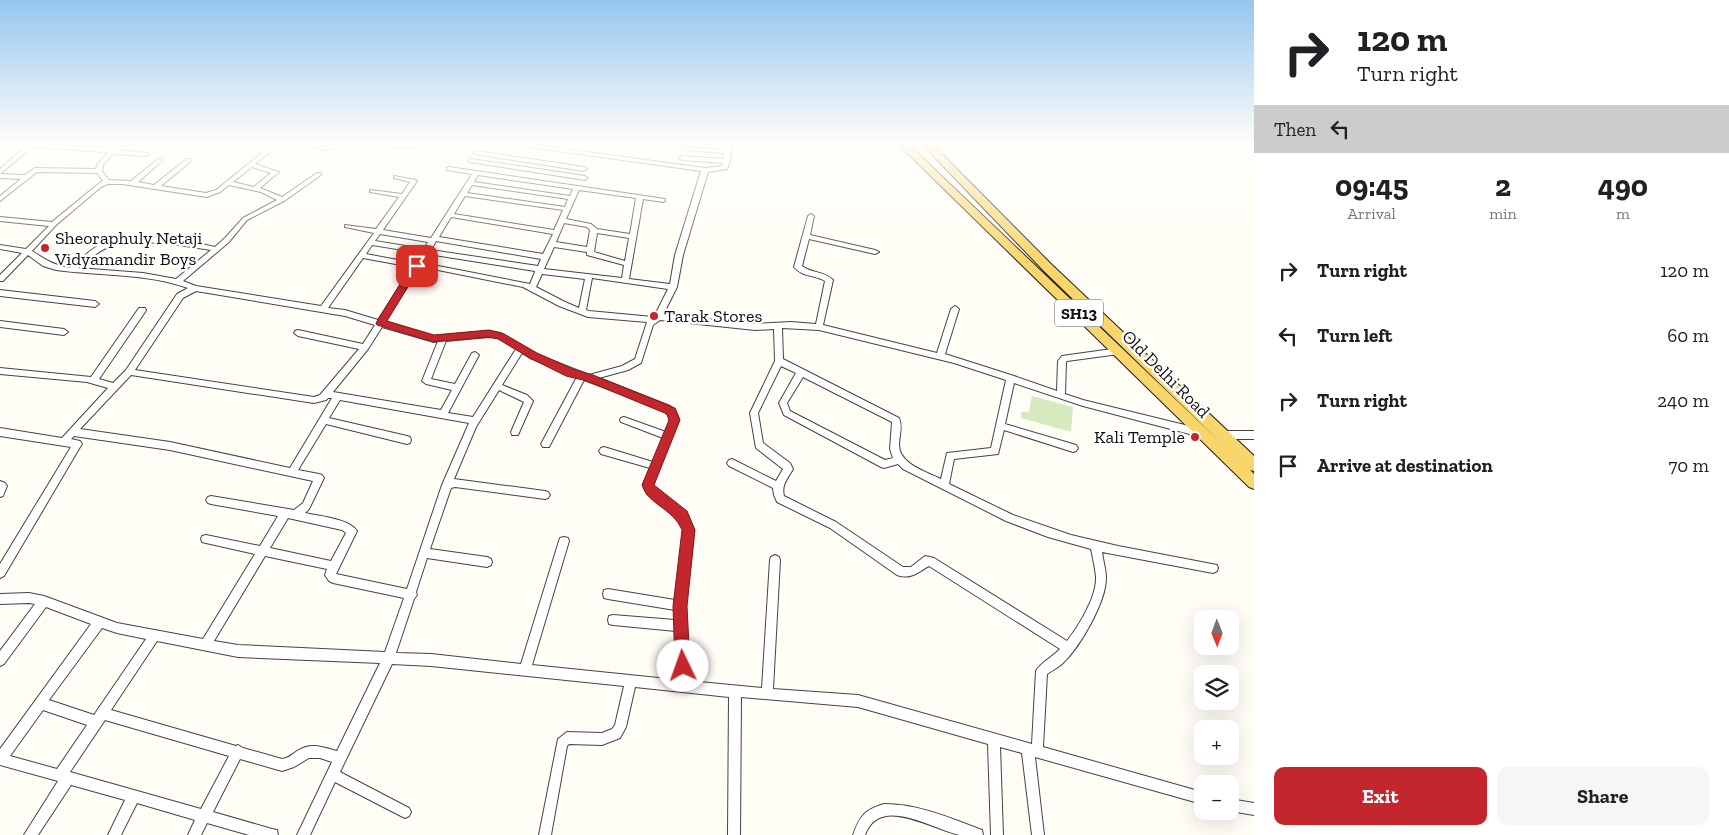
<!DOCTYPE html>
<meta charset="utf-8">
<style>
body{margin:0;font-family:"Zilla Slab",serif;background:#f6f6f6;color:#202124;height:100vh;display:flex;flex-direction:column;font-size:19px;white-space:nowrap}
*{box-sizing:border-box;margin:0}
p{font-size:16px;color:#757577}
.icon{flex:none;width:28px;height:28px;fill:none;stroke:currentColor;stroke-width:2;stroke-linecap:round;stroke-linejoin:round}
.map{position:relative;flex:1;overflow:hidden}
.side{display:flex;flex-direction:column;background:#fff;width:475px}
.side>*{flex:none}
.top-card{background:#fff;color:#202124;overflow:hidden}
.needle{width:32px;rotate:179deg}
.buttons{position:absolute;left:1194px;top:610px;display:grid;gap:10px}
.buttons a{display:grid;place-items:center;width:45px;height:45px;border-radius:10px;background:#fff;box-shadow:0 5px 20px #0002;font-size:25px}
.pin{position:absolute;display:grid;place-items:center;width:42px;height:42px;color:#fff;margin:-21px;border-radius:10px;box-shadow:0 2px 8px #0006}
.me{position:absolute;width:55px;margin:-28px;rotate:357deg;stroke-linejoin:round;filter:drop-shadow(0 0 4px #0008)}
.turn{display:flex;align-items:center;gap:18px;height:105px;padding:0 20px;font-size:22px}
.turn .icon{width:65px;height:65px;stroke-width:2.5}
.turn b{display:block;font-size:35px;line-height:42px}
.then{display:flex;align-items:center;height:48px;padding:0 20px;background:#0003;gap:10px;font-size:19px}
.eta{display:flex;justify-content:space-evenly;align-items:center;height:85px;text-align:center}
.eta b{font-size:30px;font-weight:700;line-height:35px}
.primary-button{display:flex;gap:10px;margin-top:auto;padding:10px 20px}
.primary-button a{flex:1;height:58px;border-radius:10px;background:#c4262e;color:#fff;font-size:20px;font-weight:700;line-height:58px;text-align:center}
.primary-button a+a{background:#f6f6f6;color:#202124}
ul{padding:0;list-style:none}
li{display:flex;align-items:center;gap:15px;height:65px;padding:0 20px}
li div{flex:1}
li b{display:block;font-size:19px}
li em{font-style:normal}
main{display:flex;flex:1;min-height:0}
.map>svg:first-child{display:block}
.green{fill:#d5ebbd}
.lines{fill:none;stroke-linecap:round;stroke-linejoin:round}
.minor-casing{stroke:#444;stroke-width:2}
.primary-casing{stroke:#222;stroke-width:2}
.minor{fill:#fff;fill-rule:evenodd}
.primary{fill:#f9d66b;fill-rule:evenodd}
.route{fill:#c4262e;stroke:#7f191e}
.poi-dot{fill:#c4262e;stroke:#fff;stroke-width:2}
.labels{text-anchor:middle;stroke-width:5;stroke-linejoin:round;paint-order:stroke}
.shield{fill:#fff;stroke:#585858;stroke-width:1}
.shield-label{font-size:16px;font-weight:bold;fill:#111}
.poi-label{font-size:18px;fill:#111;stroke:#fff;text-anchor:start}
.street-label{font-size:18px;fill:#111;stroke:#fff}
</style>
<main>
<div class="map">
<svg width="1254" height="835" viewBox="0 0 1254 835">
<rect width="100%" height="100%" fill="#fffdf5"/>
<!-- green -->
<polygon class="green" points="1032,396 1073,407 1071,432 1021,418 1021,412 1029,412"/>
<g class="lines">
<!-- minor casing -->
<g class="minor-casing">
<g id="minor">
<path d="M28 144 112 148 115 144H122L116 150 148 153V155L146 156 113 154 103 165 102 171 109 180 131 181 158 159H162V161L138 182 154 185 187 159H191V161L161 186 206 193 216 190 273 144H280L255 164 279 172 260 188 282 197 317 173H321V175L284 201 247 220 229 242 183 281 196 286 321 306 374 233 345 227V225L376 229 399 197 370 192V190L402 194 410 182 394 178V176L416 180 417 181 383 230 431 238 472 174 447 170V168L449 167 665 199V201L663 202 643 199 629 279 670 284 675 255 701 171 508 144H528L705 168 722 166 723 163 682 160 679 158 682 156 723 159 724 153 685 150 683 149V147L725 150 726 144H732L730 161 727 169 708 172 683 255 677 287 663 315 755 324 791 322 816 324 825 281C815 275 802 277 794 267L808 216 811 214 814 216 810 235 875 250 879 252 875 254 809 239 802 266C811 273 824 271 833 280L823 325 937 353 951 309 955 306 959 309 945 354 1014 376 1057 391 1058 361 1062 356 1119 348 1122 349 1123 351 1122 353 1119 354 1067 361 1066 362 1065 394 1083 400 1201 429 1204 430 1205 433 1204 436 1201 437 1083 406 1014 383 1005 424 1076 445 1078 448 1076 451 1073 452 1004 430 998 454 954 459 949 484 1013 515 1071 535 1118 546 1217 565 1218 568 1217 571 1213 573 1102 552C1103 560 1106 570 1106 578 1106 602 1080 647 1063 663 1059 667 1053 670 1047 674L1043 747 1202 792V804L1035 757 1044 835H1032L1022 753 1000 747 1003 835H991L988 744 858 707 741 697 740 835H728L729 697 635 687 626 727 620 738 602 745 569 744 567 746 551 835H539L558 739 567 732 602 733 612 729 615 725 624 686 431 666 392 664 340 772 409 808 411 812 409 816 405 818 401 816 335 782 310 835H297L332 762 320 758H309L294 767 282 771 240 759 213 812 272 829 277 830 278 835H249L207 823 201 835H188L195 820 137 803 121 835H108L125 800 71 785 38 835H24L58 781 0 765V749L91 624 46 607 4 664 0 666V651L35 604 29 603 0 604V594L29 593 44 596 117 623 203 639 255 554 206 543 202 542 201 539 202 536 206 535 260 546 278 516 211 504 208 503 206 500 208 497 211 496 294 510 303 503 313 481 170 450 74 436 71 439 80 441 82 444 80 447 4 576 0 578V564L71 447 0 436V428L62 438 108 388 87 382 0 374V368L91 377 139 308H145L146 310 145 312 99 379 113 383 126 370 177 294 188 288C146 273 100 276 56 270L43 266 28 255 3 281H0V275L22 253 0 249V245L26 249 49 226 0 221V217L52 222 97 185 103 181 97 173 37 172 0 201V196L21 179 0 178V174L25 175 35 168 96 169 97 165 108 152 32 147 0 174V169ZM252 167 271 173 254 187 233 182ZM478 175 573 189 570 196 474 182ZM108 184H122L207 197 220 192 229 185 261 192 277 200 243 218 225 238 215 247C184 239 134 230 104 243 91 248 81 259 70 268 53 265 46 260 32 251L56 225 101 187ZM472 185 568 199 565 207 467 193ZM579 190 636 198 630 234 597 229 591 224 566 219ZM465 196 563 210 554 230 454 214ZM451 217 553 234 543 254 439 237ZM564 223 587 227 590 230 587 247 556 242ZM597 233 629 238 625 261 594 252ZM380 234 428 242 424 249 375 241ZM135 241 179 245 211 250 176 279 143 273 78 268C97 252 109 243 135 241ZM436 241 541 259 538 266 431 250ZM372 245 422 253 420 255 424 257 428 254 535 271V272L530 284 423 263 419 264 366 254ZM554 247 587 252V255L624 265 622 278 544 269ZM363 258 412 267 378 320 345 310 328 308ZM423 267 523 287 559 306 588 317 647 322 635 359 622 366 589 375 536 354 501 333 489 331 434 336 385 322 418 270ZM542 274 585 279 579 308 565 302 536 287ZM592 278 668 289 655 315 653 317 589 311 586 310ZM196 291 345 316 375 325 363 344 298 330 295 331 294 333 298 336 359 349 320 395 314 397 135 370 183 298ZM660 320 755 330 774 329 775 361 750 413 756 448 783 469 776 481 732 459 729 460 727 463 729 466 773 488 774 495 777 502 830 528 897 575C911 580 918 572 929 566L1060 649C1053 657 1041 662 1036 671L1032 744 858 695 773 689 780 560 779 557 775 555 771 557 770 560 762 688 689 681 685 606 694 530 686 512 654 489 653 485 679 420 677 414 670 406 599 378 628 370 641 363 653 325ZM382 327 434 342 438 341 422 381 426 384 452 390 441 410 333 392 368 349ZM782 328 819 330 954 363 1006 380 991 448 947 453 941 479C927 472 899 464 899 445 899 436 903 427 899 418L783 359ZM489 337 499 338 516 349 473 417 448 413 479 355 475 352 472 353 455 384 431 379 446 341ZM522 353 530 358 577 377 541 444 543 447H549L584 380 664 410C672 420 670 420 666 432L624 417 621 418 620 420 621 422 663 438 653 462 604 447 601 448 599 451 601 454 650 468 643 485 647 494 679 518 684 530 675 600 608 589 604 590 603 594 604 598 608 599 675 610V620L613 615 609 616 608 620 609 624 613 625 676 631 678 680 532 665 569 541 568 538 564 537 560 538 559 541 521 664 431 654 396 653 414 599 417 595 416 592 427 558 487 567 491 565 492 562 491 559 487 557 430 549 451 488 455 487 545 499 548 498 550 495 548 492 545 491 454 479 476 427 499 390 524 402 511 432 512 435H518L533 401 527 395 502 385ZM781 366 796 373 779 403 784 415 881 467 884 468 898 464 903 469 1006 521 1048 537 1091 549C1093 558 1095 568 1096 577 1097 596 1079 626 1067 641L934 558 925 556 911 567H903L836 522 784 496C781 485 788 478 793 469L790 463 763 443 758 413ZM131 375 314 403 326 400 328 398H332L290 468 170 442 80 429ZM803 377 892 422 890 449 893 458 885 460 790 411 787 403ZM340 400 469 423 442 485 407 589 336 574 357 531C350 519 319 516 305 513L309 509 324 478 322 475 319 474 298 470 326 424 407 444 410 443 411 440 410 437 407 436 329 418ZM288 518 342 530 346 533 331 561 270 548ZM265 556 327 569 325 575 329 581 333 583 404 598 385 652 238 645 214 641ZM102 628 117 633 146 639 94 715 49 700ZM157 641 238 657 380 663 337 751C322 747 311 742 297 751 292 755 288 758 282 759L243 748 238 745 236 746 111 710ZM43 710 87 725 57 769 10 756ZM105 720 229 756 201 809 70 772Z"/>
<polygon points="300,144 325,146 365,144 325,150"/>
<polygon points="374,144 418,144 420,146 417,148 377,146"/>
<polygon points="476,151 584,167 587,169 584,171 474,154 473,153"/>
<polygon points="471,159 585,176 588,178 585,180 469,162 468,161"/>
<polygon points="0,290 95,301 99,304 95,307 0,296"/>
<polygon points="0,321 64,329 68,332 64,335 0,327"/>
<polygon points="1222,431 1254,431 1254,439 1222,439 1219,438 1218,435 1219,432"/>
<polygon points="0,481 5,483 7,486 3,496 0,497"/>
<polygon points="1230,799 1254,803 1254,815 1230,811"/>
<path d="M884 804C918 804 951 818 982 830L983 835C976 835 967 835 960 835 933 830 880 794 865 835H853C860 816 864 810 884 804Z"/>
</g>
</g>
<!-- primary casing -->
<g class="primary-casing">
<polygon id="primary" points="898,144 908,144 1220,442 1044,271 922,144 932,144 1052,265 1254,456 1254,471 1250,470 1254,474 1254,489 1249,487"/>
</g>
<!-- minor -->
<use href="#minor" class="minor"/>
<!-- primary -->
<use href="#primary" class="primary"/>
</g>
<!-- sky -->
<linearGradient id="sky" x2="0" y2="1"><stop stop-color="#95c6ee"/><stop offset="0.55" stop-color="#fffefa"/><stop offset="1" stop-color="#fffefa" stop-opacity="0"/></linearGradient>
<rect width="1254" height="261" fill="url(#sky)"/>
<!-- route -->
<path class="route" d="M419 263 424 266 415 275 387 321 434 335 489 330 504 334 537 353 573 369 593 375 675 408 680 420 654 485 687 511 695 530 687 606 690 666 688 671 683 673 678 671 675 666 673 606 682 530C673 508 648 505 642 485L669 420 667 414 587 381 566 376 530 358 498 339 489 337 434 342 377 325 376 323 408 271 414 264Z"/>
<!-- markers -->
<g class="poi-dot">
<circle cx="45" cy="248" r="5"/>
<circle cx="654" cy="316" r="5"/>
<circle cx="1195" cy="437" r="5"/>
</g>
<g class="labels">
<!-- shield labels -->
<rect class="shield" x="1055" y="299.5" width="48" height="27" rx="4"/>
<g class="shield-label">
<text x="1079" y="319">SH13</text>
</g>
<!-- poi labels -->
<g class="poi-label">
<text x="55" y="244">Sheoraphuly Netaji<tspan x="55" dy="21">Vidyamandir Boys</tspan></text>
<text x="664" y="322">Tarak Stores</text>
<text x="1185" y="443" text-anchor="end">Kali Temple</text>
</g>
<!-- street labels -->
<g class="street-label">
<text transform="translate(1166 374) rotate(45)" y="6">Old Delhi Road</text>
</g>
</g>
</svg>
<div class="buttons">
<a><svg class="needle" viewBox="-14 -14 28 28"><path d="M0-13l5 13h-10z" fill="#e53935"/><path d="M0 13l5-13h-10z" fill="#757577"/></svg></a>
<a><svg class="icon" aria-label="layers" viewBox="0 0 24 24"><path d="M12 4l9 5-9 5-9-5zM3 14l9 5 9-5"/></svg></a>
<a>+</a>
<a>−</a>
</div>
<div class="pin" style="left:417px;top:266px;background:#d93025"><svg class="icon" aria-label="arrive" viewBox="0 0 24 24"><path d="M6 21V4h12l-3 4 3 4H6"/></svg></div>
<svg class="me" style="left:683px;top:666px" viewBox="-20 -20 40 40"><circle r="19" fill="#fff"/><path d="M0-13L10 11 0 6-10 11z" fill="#c4262e"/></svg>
</div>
<section class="side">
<div class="top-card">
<div class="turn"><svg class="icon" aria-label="right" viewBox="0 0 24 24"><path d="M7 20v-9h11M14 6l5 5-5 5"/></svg><div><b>120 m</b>Turn right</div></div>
<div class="then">Then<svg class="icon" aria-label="left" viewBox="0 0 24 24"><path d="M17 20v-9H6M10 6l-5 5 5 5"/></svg></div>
</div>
<div class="eta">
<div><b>09:45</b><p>Arrival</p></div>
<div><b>2</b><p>min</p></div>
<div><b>490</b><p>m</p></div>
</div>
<ul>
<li><svg class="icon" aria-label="right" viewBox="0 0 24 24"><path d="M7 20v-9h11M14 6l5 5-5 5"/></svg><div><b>Turn right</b></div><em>120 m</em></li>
<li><svg class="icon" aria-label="left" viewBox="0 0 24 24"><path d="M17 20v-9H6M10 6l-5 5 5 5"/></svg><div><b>Turn left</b></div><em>60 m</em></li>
<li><svg class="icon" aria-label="right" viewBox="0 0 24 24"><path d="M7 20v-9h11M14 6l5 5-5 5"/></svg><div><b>Turn right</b></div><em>240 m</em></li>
<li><svg class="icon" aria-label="arrive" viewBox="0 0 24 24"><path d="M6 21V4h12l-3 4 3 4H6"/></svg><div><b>Arrive at destination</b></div><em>70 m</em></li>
</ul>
<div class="primary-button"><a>Exit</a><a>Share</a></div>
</section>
</main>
